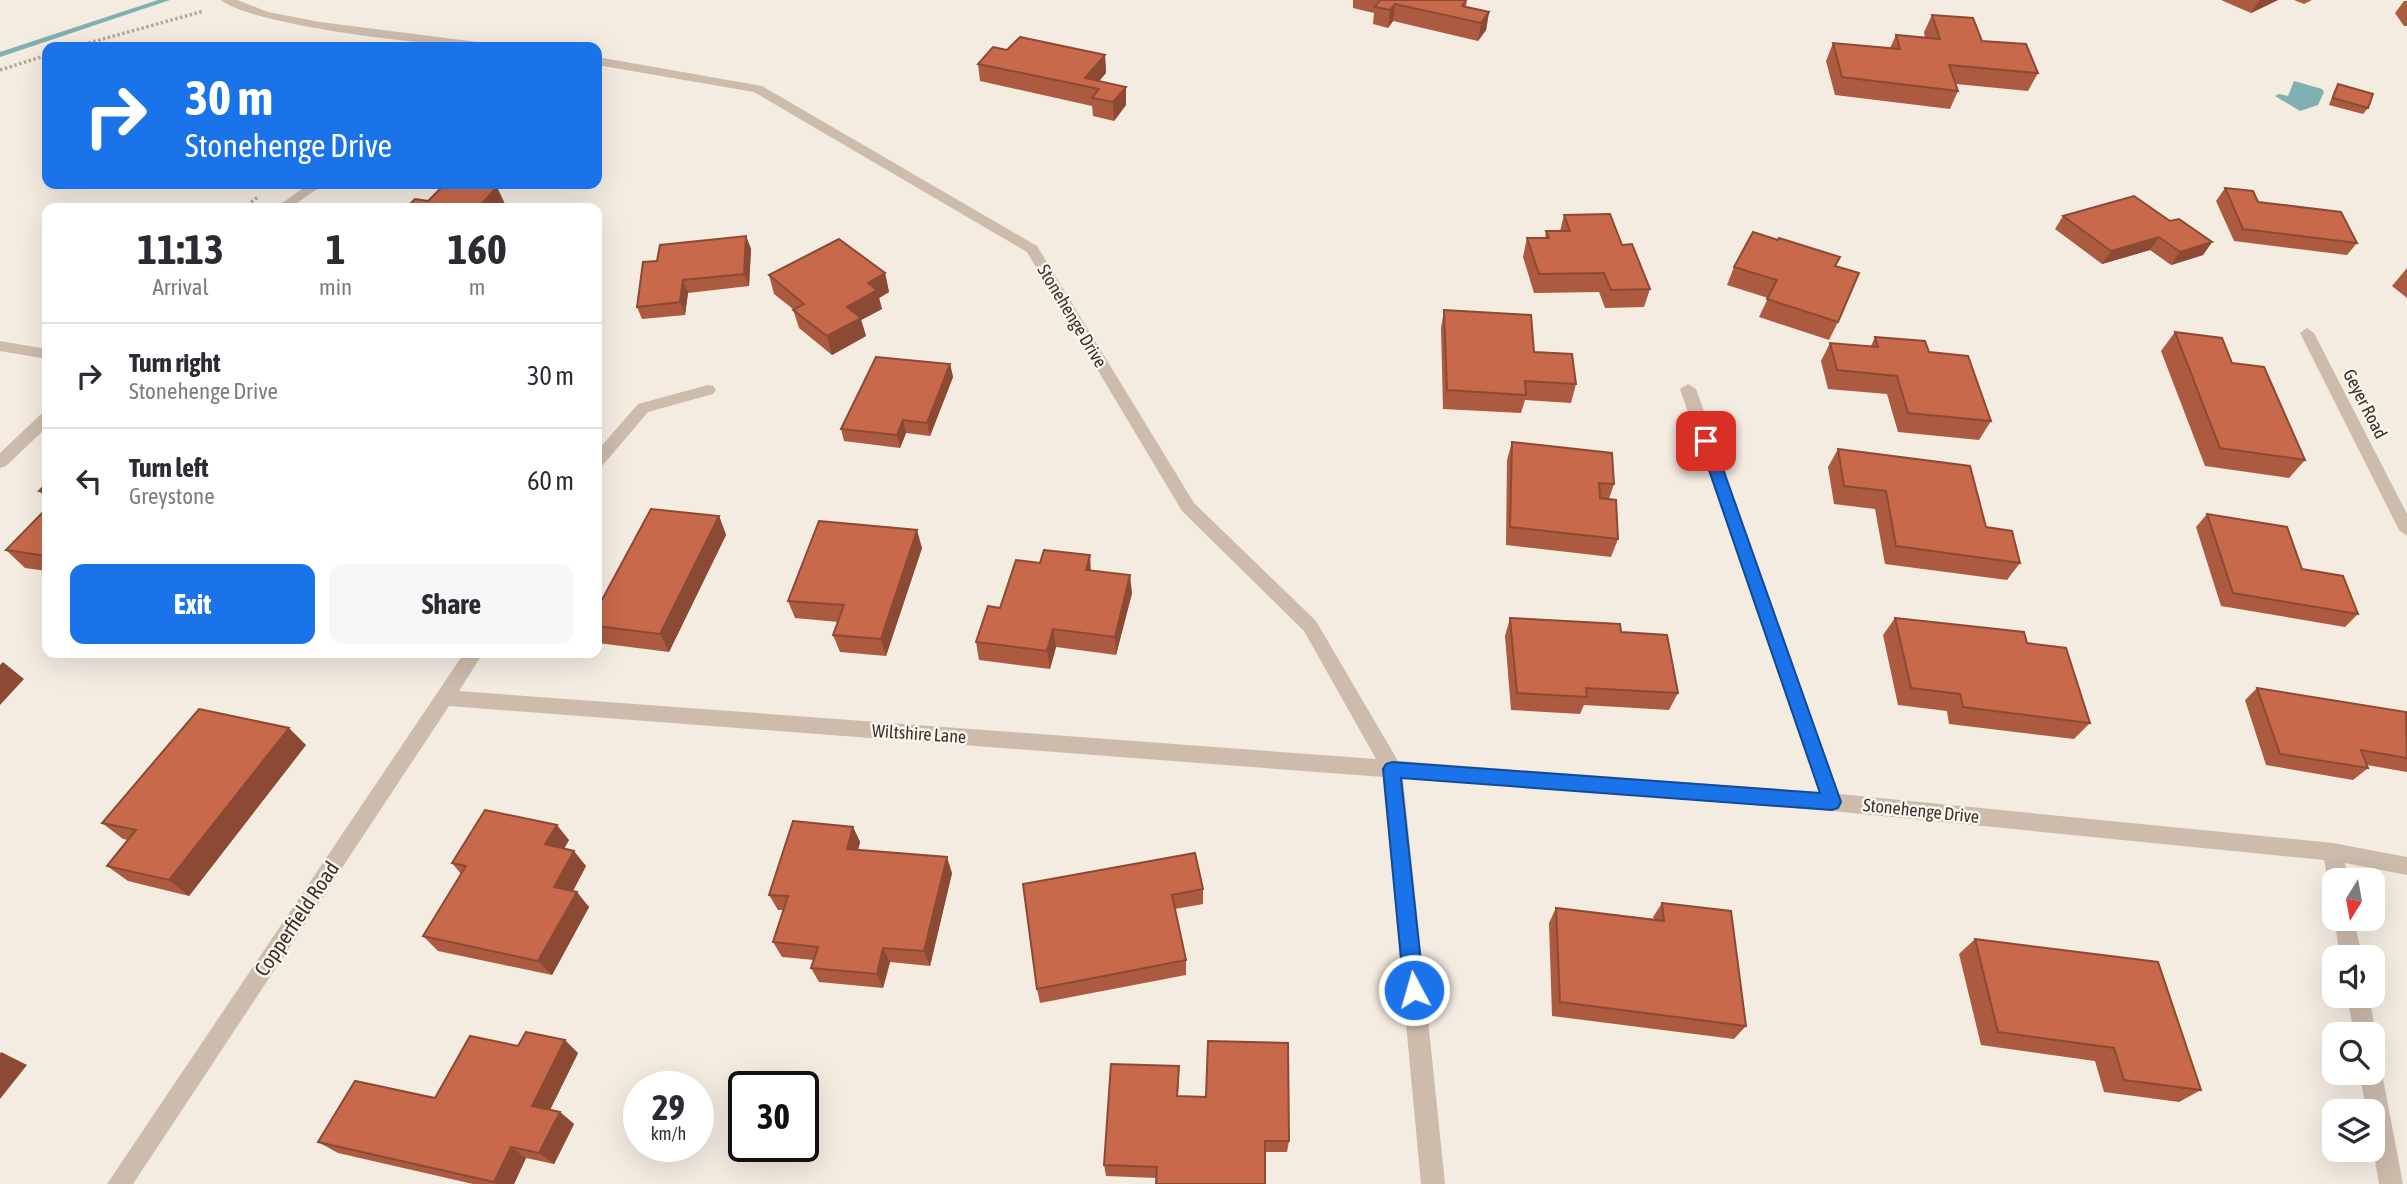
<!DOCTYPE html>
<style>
body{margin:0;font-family:"Asap Condensed",sans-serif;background:#f7f7f7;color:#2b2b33;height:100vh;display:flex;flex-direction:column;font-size:26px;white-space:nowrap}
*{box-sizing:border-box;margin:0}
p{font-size:23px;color:#7c7c81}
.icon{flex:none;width:38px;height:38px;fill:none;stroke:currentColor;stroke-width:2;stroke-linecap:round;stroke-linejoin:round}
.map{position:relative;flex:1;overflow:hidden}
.sheet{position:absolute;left:42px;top:203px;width:560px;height:455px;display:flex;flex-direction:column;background:#fff;border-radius:14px;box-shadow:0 7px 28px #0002}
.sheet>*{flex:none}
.top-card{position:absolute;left:42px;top:42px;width:560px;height:147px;border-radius:14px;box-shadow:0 7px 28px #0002;background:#1a73e8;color:#fff;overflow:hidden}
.needle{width:46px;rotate:191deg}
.controls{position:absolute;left:2322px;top:868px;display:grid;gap:14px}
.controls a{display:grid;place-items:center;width:63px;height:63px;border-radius:14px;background:#fff;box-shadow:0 7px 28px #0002;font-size:35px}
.speed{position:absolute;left:623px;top:1071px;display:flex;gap:14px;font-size:35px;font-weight:700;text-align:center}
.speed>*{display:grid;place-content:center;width:91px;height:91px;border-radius:50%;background:#fff;box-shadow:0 7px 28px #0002;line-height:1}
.speed small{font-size:18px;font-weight:400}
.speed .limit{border:4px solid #111;border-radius:10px;background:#fff;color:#111}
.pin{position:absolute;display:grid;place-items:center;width:60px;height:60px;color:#fff;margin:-30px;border-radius:14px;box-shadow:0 4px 10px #0006}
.me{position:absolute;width:77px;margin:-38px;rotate:354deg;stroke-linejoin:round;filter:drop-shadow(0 0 5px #0008)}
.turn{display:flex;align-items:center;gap:24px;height:147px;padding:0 28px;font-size:32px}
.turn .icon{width:91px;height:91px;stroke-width:2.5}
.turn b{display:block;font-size:49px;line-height:60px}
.eta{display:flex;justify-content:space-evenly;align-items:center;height:119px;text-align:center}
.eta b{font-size:42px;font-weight:700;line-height:49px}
.primary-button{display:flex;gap:14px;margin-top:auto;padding:14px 28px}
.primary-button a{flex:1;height:80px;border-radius:14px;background:#1a73e8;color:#fff;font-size:28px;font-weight:700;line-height:80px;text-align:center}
.primary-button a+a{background:#f7f7f7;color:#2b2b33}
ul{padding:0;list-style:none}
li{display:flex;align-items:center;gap:21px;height:105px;padding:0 28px;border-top:2px solid #e1e1e2}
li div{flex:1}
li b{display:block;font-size:26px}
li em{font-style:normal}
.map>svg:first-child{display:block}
.water{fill:#7fb0b2}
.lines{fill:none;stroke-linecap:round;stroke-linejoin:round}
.stream{fill:#7fb0b2;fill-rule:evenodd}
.path{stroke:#b9a596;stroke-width:3.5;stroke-dasharray:2.5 2.5;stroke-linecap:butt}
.minor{fill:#cdbbac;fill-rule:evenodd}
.wall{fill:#ac5a40}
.shaded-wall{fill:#8c4a34}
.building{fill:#c8694b;stroke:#8c4a34;stroke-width:2}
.route{fill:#1a73e8;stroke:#114b97;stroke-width:2}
.labels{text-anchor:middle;stroke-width:5;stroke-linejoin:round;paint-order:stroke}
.street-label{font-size:18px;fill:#3b302b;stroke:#fbf5ee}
.near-street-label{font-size:21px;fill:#3b302b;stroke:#fbf5ee}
</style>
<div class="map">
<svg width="2407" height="1184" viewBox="0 0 2407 1184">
<rect width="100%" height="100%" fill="#f4ebe1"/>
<!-- water -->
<polygon class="water" points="2294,81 2322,89 2324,92 2318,105 2300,111 2275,96 2279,94 2288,96"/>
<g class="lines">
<!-- stream -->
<polygon class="stream" points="158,0 170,0 0,57 0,52"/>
<!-- path -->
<g class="path">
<polyline points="74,47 204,11"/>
<polyline points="0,70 47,55"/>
<polyline points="243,208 258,197"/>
</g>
<!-- minor -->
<g class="minor">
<path d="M221 0H237L268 12 320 22 493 44 499 47C452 49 254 27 221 0Z"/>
<polygon points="597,57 762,86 1037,246 1194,503 1316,621 1398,761 1819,792 1680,389 1688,384 1696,389 1839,794 2333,843 2407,857 2407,875 2345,863 2348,880 2334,880 2334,888 2328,880 2324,860 1832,811 1403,778 1445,1184 1421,1184 1383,777 449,706 133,1184 107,1184 464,653 483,653 459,691 1376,759 1304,631 1182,511 1027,252 754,92 597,65"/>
<polygon points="309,184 329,184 314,191 290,208 275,208"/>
<polygon points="2307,328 2314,333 2407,514 2407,536 2399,530 2300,333"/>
<polygon points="0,341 47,349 47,359 0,351"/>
<polygon points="708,385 713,386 716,390 713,394 648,412 603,465 597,467 597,451 638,404"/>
<polygon points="47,413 47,427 6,466 0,468 0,453 41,414"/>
<polygon points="2334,917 2354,919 2362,957 2340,957"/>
<polygon points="2347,996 2369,996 2376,1034 2373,1041 2373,1034 2354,1034"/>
<polygon points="2373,1062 2379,1065 2382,1073 2403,1184 2379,1184 2373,1149 2373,1111 2366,1111 2360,1073 2373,1073"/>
</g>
</g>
<!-- wall -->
<g class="wall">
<polygon points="1353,0 1467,0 1466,7 1489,12 1486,30 1478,41 1393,21 1388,28 1373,24 1374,13 1353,8"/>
<polygon points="2221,0 2278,0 2251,13"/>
<polygon points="2294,0 2312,0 2304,4"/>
<polygon points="2404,1 2407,1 2407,26 2404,26 2395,13"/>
<polygon points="1932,15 1982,41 2038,73 2028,91 1956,84 1958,91 1950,109 1835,95 1826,61 1833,43 1890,48 1896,35 1925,38 1924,32"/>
<polygon points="1007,50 1105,55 1106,73 1099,81 1126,105 1114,121 1093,116 1092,106 980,81 978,64"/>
<polygon points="2338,84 2368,108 2363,114 2329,105 2334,91"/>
<polygon points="2225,188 2258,202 2357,243 2347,255 2234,241 2216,201"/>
<polygon points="1564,215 1622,245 1650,289 1644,307 1605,308 1599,292 1534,293 1523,257 1527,238 1545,238 1546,231 1560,231"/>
<polygon points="2063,216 2170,221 2212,242 2203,255 2171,265 2150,250 2102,264 2055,229"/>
<polygon points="746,236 751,249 749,286 688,293 685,315 642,319 637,307 657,261"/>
<polygon points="1836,266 1838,322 1829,340 1759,317 1768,298 1727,285 1734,267"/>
<polygon points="2407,268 2407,298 2392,286"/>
<polygon points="885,273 889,292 879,298 882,309 861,320 866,336 832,355 799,328 793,309 774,294 769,275"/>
<polygon points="1444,310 1534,352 1576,384 1571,403 1525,400 1521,413 1443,409 1441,328"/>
<polygon points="2175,332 2232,363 2305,460 2289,478 2205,466 2161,351"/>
<polygon points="1875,337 1929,352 1991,421 1979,440 1898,432 1887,394 1828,389 1821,361 1830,343 1871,346"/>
<polygon points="950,364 953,377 930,436 906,433 900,448 844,441 841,429"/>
<polygon points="1512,442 1614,484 1609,499 1618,539 1611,557 1506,545 1507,460"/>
<polygon points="1838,449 1986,527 2020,563 2007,580 1885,564 1875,509 1834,504 1828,467"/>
<polygon points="47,483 47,499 39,491"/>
<polygon points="47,508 47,571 25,568 6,550"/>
<polygon points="2207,514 2302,569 2358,614 2345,627 2221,606 2196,527"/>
<polygon points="719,516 726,535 669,652 598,643 597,640 597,609"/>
<polygon points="922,548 886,656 840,652 833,635 838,622 795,618 788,601"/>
<polygon points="1091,571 1132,593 1116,655 1056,647 1050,669 979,660 976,642 1000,608"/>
<polygon points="1510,618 1621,632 1678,693 1669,710 1584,705 1580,714 1511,710 1505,636"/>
<polygon points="1895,618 2027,643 2090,723 2074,739 1949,724 1947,711 1898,705 1883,635"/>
<polygon points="325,653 346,653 343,656"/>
<polygon points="2257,688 2407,713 2407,772 2367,765 2368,768 2353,780 2266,765 2245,700"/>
<polygon points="306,745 189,896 128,881 107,866 128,840 123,839 102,823"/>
<polygon points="853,827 860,842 858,850 952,873 930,966 890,962 883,988 819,982 811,968 814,960 782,957 773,942 783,910 778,910 769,895"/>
<polygon points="569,840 564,849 586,866 573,891 589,907 552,975 438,951 423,936 461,874 452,863"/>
<polygon points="1023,884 1203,889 1203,904 1175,909 1186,960 1186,975 1040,1003 1037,989"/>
<polygon points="1662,903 1746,1026 1734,1039 1552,1016 1549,923 1556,908 1654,919 1653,917"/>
<polygon points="1975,939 2201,1090 2179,1102 2104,1092 2095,1061 1981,1045 1959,954"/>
<polygon points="518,1046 578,1053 550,1110 560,1112 574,1124 554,1164 526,1158 514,1184 473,1184 338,1153 318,1142 435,1098"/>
<polygon points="1179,1079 1178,1096 1289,1141 1287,1152 1265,1152 1157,1178 1106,1176 1104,1165"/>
</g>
<!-- shaded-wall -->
<g class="shaded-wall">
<polygon points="2261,0 2278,0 2251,13 2259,1"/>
<polygon points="1395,4 1393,21 1388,28 1390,10"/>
<polygon points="1489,12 1486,30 1478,41 1481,23"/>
<polygon points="1105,55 1106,73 1093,88 1085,78"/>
<polygon points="1126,87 1126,105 1114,121 1113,102"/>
<polygon points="497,187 506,206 504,208 478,208"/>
<polygon points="746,236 751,249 749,286 744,274"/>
<polygon points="2159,237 2150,250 2102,264 2111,251"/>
<polygon points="2212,242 2203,255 2171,265 2180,252"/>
<polygon points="885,273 889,292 879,298 882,309 861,320 866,336 832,355 827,336 847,307 868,283"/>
<polygon points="683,280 688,293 685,315 680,302"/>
<polygon points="950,364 953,377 930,436 927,423"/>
<polygon points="903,420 906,433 900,448 897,435"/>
<polygon points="719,516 726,535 669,652 660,634"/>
<polygon points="917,530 922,548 886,656 881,639"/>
<polygon points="1090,555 1091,573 1086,570"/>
<polygon points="1130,575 1132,593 1116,655 1115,637"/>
<polygon points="1053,629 1056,647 1050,669 1047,651"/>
<polygon points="3,662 24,679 0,705 0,665"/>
<polygon points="289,728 306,745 189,896 169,880"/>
<polygon points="557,825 569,840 557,860 545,844"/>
<polygon points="853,827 860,842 854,864 847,849"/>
<polygon points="574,851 586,866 567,902 554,887"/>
<polygon points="947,857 952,873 930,966 924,951"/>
<polygon points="577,892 589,907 552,975 538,961"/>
<polygon points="883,948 890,962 883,988 877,974"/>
<polygon points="565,1040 578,1053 546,1118 532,1106"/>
<polygon points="1,1052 27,1065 0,1099 0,1054"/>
<polygon points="560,1112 574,1124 554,1164 539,1153"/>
<polygon points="511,1147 526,1158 514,1184 497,1184 494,1182"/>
</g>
<!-- building -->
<g class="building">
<polygon points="1380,0 1466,0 1462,6 1489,12 1481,23 1395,4 1390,10 1375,7"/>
<polygon points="1932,15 1973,18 1982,41 2026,44 2038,73 1949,65 1958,91 1842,77 1833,43 1900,49 1896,35 1940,39"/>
<polygon points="1020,37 1105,55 1085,78 1126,87 1113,102 1092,98 1099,89 978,64 993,47 1007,50"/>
<polygon points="2338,84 2373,94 2368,108 2333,98"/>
<polygon points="445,184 470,184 497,187 478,208 406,208 415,199 428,201"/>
<polygon points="2225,188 2253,191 2258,202 2341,212 2357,243 2243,229"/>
<polygon points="2134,196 2170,221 2179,219 2212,242 2180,252 2159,237 2111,251 2063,216"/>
<polygon points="1610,214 1622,245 1632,244 1650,289 1611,290 1604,273 1539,274 1527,238 1549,238 1546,231 1570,231 1564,215"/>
<polygon points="1753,232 1778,240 1779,238 1840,257 1835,266 1859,273 1838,322 1767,299 1777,280 1734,267"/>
<polygon points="746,236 744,274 683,280 680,302 637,307 643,262 657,261 660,245"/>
<polygon points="839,239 885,273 868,283 877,290 847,307 861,318 827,336 793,310 804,304 769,275"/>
<polygon points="1444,310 1531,315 1534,352 1572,354 1576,384 1525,381 1526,395 1447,390"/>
<polygon points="2175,332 2222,338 2232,363 2264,367 2305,460 2220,448"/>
<polygon points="1875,337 1925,341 1929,352 1968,356 1991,421 1908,413 1897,376 1837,370 1830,343 1878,347"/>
<polygon points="876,357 950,364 927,423 903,420 897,435 841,429"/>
<polygon points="1512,442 1612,453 1614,484 1599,483 1600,498 1616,500 1618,539 1510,527"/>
<polygon points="1838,449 1970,466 1986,527 2012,531 2020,563 1896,546 1886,491 1844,486"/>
<polygon points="47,483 47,492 39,491"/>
<polygon points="47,508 47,556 6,550"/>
<polygon points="651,509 719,516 660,634 597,626 597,609"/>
<polygon points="2207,514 2287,527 2302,569 2343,576 2358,614 2233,593"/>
<polygon points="819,521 917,530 881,639 833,635 844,605 788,601"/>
<polygon points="1044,550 1090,555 1086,570 1130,575 1115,637 1053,629 1047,651 976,642 988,606 1000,608 1016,560 1040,563"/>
<polygon points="1510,618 1620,624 1621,632 1667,635 1678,693 1586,688 1587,697 1517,693"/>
<polygon points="1895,618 2024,632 2027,643 2066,648 2090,723 1963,707 1960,694 1911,688"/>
<polygon points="2257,688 2406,712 2407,758 2361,750 2368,768 2280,754"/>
<polygon points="199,709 289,728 169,880 107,866 136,830 102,823"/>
<polygon points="485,810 557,825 545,844 574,851 554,887 577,892 538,961 423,936 466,866 452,863"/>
<polygon points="793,821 853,827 847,849 947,857 924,951 883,948 877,974 811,968 818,947 773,942 788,896 769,895"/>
<polygon points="1195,853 1203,889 1172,895 1186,960 1037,989 1023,884"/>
<polygon points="1662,903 1731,911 1746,1026 1560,1002 1556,908 1664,921"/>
<polygon points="1975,939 2158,962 2201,1090 2124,1080 2114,1048 1998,1032"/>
<polygon points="526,1032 565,1040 532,1106 560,1112 539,1153 511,1147 494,1182 318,1142 355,1081 435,1098 470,1036 518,1046"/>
<polygon points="1208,1041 1288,1043 1289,1141 1265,1141 1265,1184 1156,1184 1157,1167 1104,1165 1111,1064 1179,1066 1177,1096 1206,1097"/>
</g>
<!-- route -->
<polygon class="route" points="1706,436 1713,441 1841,802 1838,808 1832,810 1401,778 1424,990 1421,997 1414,1000 1407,997 1404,990 1383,769 1386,764 1392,762 1820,793 1699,441"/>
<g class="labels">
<!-- street labels -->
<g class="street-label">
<text transform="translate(1072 316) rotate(59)" y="6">Stonehenge Drive</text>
<text transform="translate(2365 404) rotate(63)" y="6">Geyer Road</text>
<text transform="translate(919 734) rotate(4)" y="6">Wiltshire Lane</text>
<text transform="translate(1921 811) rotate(6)" y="6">Stonehenge Drive</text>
</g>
<!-- near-street labels -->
<g class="near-street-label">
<text transform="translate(297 919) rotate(-56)" y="7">Copperfield Road</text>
</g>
</g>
</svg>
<div class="controls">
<a><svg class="needle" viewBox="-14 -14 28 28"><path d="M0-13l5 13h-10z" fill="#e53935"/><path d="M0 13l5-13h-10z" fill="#7c7c81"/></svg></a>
<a><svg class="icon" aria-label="sound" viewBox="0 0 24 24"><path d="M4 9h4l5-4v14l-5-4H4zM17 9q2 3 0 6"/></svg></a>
<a><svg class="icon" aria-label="search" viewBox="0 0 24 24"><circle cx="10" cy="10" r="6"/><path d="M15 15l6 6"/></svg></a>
<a><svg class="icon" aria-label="layers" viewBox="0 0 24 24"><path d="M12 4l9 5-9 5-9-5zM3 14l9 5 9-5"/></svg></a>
</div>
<div class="speed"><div>29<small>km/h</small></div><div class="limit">30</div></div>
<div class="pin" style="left:1706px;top:441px;background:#d93025"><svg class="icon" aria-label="arrive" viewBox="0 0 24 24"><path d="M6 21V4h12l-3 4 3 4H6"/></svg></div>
<svg class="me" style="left:1414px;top:990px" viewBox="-20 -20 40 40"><circle r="17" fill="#1a73e8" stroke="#fff" stroke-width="3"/><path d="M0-11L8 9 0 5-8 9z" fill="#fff"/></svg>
<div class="top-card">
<div class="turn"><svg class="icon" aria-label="right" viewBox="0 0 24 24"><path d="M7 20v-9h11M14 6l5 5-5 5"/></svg><div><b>30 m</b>Stonehenge Drive</div></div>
</div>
<section class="sheet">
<div class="eta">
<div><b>11:13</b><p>Arrival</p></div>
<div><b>1</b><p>min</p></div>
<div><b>160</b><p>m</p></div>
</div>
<ul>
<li><svg class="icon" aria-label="right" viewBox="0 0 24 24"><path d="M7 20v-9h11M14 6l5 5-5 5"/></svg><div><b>Turn right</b><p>Stonehenge Drive</p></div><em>30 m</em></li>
<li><svg class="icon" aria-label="left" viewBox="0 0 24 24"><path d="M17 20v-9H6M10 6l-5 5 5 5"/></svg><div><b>Turn left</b><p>Greystone</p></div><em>60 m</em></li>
</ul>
<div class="primary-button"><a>Exit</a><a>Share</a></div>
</section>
</div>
